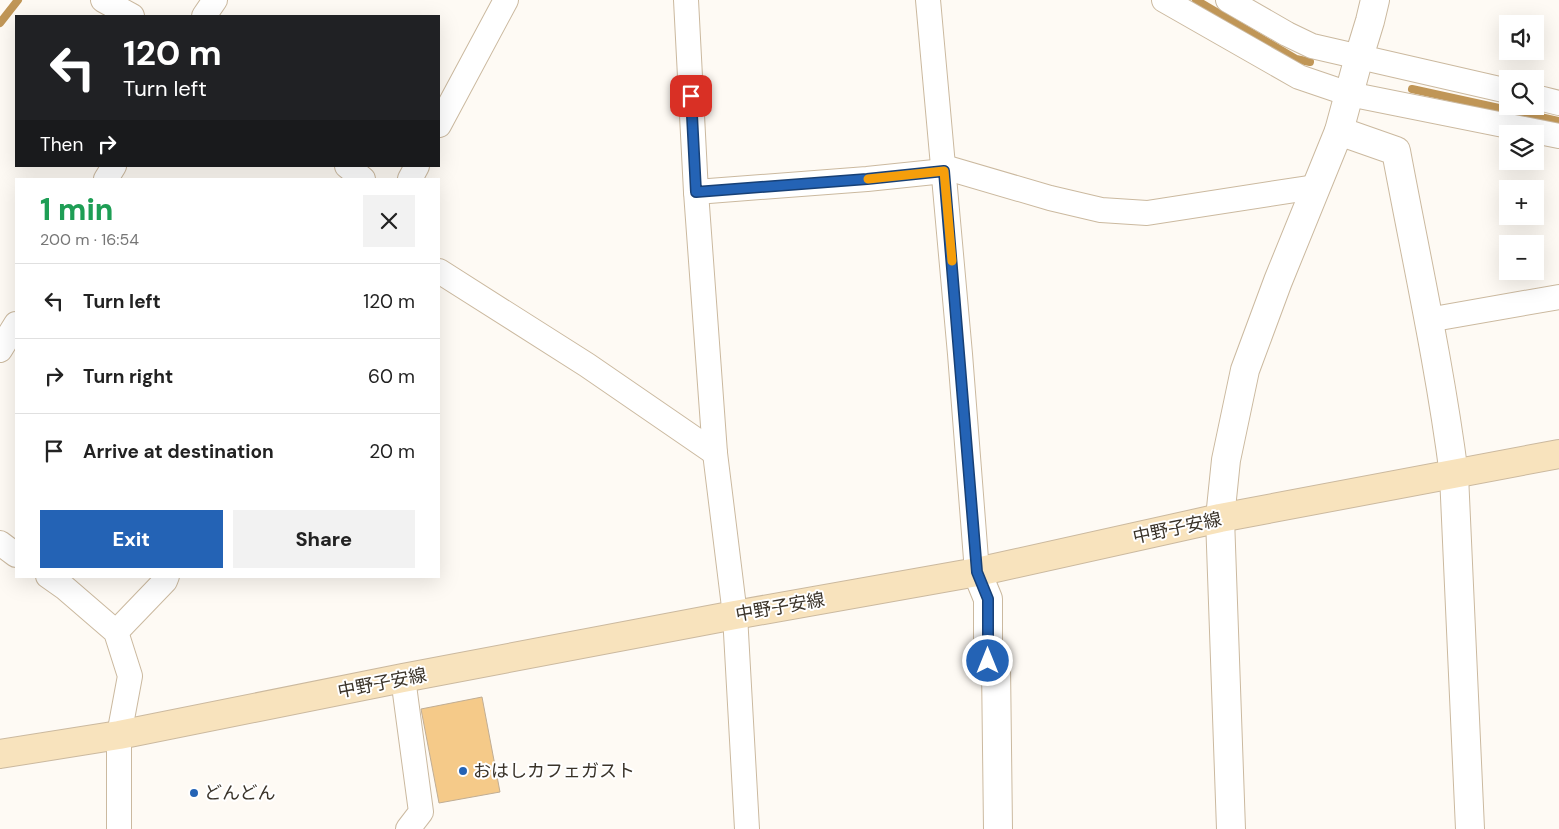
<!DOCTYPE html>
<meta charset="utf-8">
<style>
body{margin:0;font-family:"DM Sans","Noto Sans JP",sans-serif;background:#f2f2f2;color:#222;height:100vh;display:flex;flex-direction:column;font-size:19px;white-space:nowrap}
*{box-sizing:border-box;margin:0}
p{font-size:16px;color:#767676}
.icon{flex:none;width:28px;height:28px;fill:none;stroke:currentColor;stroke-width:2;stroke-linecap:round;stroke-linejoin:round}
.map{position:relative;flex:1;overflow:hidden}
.details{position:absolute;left:15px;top:178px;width:425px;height:400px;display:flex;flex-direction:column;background:#fff;border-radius:0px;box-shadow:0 5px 20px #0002}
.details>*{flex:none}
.hud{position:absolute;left:15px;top:15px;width:425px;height:152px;border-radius:0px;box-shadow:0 5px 20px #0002;background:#202124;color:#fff;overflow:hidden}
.controls{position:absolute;left:1499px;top:15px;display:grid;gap:10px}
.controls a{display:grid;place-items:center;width:45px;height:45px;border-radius:0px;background:#fff;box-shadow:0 5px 20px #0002;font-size:25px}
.pin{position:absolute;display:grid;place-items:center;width:42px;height:42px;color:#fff;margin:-21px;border-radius:10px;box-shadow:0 2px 8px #0006}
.me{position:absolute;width:55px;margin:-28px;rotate:0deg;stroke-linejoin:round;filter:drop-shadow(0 0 4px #0008)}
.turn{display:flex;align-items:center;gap:18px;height:105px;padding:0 25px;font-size:22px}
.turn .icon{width:65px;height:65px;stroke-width:2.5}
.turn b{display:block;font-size:35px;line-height:42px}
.then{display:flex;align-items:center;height:48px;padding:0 25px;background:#0003;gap:10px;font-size:19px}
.round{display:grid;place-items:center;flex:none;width:52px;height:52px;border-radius:0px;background:#f2f2f2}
.head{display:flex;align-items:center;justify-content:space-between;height:85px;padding:0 25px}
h1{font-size:30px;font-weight:800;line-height:38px;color:#1e9e55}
.cta{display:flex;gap:10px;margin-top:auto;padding:10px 25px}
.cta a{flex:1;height:58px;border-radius:0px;background:#2463b5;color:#fff;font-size:20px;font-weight:800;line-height:58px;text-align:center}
.cta a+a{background:#f2f2f2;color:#222}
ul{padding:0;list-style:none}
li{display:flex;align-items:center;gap:15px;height:75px;padding:0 25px;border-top:1px solid #e0e0e0}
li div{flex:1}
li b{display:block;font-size:19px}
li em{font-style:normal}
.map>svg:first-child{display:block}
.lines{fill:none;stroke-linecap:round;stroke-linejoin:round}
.stream{stroke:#c09657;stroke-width:8}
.building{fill:#f5ca89;stroke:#c0ad94}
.minor-casing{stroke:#cbb99f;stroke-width:26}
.tertiary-casing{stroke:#cbb99f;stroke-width:30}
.secondary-casing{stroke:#cbb99f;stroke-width:30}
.minor{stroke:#fff;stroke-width:24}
.tertiary{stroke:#fff;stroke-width:28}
.secondary{stroke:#f8e3bd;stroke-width:28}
.route-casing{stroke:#174076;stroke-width:12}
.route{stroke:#2463b5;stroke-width:9}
.slow{stroke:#f59e0b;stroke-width:9}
.poi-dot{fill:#2463b5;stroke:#fff;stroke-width:2}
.labels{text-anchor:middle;stroke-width:4;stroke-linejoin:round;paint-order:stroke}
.street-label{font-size:18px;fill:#3a3329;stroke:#fff}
.poi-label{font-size:18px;fill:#3a3329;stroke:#fff;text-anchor:start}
</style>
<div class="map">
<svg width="1559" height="829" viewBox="0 0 1559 829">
<rect width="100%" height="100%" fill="#fefaf4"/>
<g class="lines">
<!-- stream -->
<g class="stream">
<polyline points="1196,0 1296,59 1310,62"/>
<polyline points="0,23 18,0"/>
<polyline points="1412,89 1559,121"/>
</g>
</g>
<!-- building -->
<polygon class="building" points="482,697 500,792 439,803 421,709"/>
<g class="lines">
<!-- minor casing -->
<g class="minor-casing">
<g id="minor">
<polyline points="103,0 132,16"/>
<polyline points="686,0 696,192 715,453 735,615 747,829"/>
<polyline points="928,0 960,354 977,572"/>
<polyline points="1164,0 1299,77 1349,94 1559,136"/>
<polyline points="1228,0 1287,34 1312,46 1508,91"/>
<polyline points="204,16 215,0"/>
<polyline points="1535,97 1559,103"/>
<polyline points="439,125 506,0"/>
<polyline points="347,166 363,179"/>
<polyline points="944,167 1050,198 1101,210 1147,213 1315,187"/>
<polyline points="106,179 114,166"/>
<polyline points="410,179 417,166"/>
<polyline points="696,192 867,179 944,171"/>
<polyline points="439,271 587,365 715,453"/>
<polyline points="1428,320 1559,297"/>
<polyline points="0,350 16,324"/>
<polyline points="0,543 16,555"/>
<polyline points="48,576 65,588 116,632 130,676 119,735 119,829"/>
<polyline points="116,632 165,581 167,576"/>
<polyline points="403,678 421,812 408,829"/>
</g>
</g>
<!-- tertiary casing -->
<g class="tertiary-casing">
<g id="tertiary">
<path d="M1339 131 1396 151C1416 258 1440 366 1454 475L1470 829"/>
<polyline points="977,572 988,599 988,661 996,666 998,829"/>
<polyline points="1231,829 1220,518 1226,460 1245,370 1278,281 1339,131 1359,57 1370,21 1375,0"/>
</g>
</g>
<!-- secondary casing -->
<g class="secondary-casing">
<polyline id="secondary" points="0,754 119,735 403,678 735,615 977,572 1220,518 1559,454"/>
</g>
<!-- minor -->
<use href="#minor" class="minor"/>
<!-- tertiary -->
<use href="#tertiary" class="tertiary"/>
<!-- secondary -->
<use href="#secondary" class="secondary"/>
</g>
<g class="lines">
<!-- route casing -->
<g class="route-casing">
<polyline id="route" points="691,96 696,192 867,179 944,171 977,572 988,599 988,661"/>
</g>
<!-- route -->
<use href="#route" class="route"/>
<!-- slow -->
<polyline class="slow" points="868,179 944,171 952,261"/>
</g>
<!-- markers -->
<g class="poi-dot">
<circle cx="463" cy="771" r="5"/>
<circle cx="194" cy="793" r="5"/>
</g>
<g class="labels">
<!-- street labels -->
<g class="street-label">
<text transform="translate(1177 528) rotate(-12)" y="6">中野子安線</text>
<text transform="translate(780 607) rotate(-10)" y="6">中野子安線</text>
<text transform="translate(382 683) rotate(-11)" y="6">中野子安線</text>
</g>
<!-- poi labels -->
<g class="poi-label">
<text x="473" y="777">おはしカフェガスト</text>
<text x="204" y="799">どんどん</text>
</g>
</g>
</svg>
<div class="controls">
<a><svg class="icon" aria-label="sound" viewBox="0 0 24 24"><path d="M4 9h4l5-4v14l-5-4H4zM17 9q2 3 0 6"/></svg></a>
<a><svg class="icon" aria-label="search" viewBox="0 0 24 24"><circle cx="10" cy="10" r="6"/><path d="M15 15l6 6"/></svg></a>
<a><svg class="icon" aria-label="layers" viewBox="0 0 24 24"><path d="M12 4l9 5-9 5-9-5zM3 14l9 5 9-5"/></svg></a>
<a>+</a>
<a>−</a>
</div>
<div class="pin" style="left:691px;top:96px;background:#d93025"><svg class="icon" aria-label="arrive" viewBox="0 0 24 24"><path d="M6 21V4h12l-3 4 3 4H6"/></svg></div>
<svg class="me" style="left:988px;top:661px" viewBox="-20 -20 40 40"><circle r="17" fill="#2463b5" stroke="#fff" stroke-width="3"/><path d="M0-11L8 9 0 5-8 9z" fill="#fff"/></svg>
<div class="hud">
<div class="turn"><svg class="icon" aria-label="left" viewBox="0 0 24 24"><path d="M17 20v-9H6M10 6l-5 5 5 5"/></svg><div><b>120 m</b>Turn left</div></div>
<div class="then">Then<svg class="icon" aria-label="right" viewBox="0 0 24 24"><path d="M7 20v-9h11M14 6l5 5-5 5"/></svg></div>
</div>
<section class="details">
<div class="head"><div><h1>1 min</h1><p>200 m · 16:54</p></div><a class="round"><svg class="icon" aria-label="close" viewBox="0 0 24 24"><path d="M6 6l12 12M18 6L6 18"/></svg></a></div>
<ul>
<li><svg class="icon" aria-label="left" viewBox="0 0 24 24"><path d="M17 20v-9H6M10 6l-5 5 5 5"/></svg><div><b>Turn left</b></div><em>120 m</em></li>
<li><svg class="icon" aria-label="right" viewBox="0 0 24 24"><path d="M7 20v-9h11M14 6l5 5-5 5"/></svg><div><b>Turn right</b></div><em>60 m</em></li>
<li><svg class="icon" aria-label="arrive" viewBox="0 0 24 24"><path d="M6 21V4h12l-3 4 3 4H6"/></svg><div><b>Arrive at destination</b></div><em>20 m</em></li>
</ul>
<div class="cta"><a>Exit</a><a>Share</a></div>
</section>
</div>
